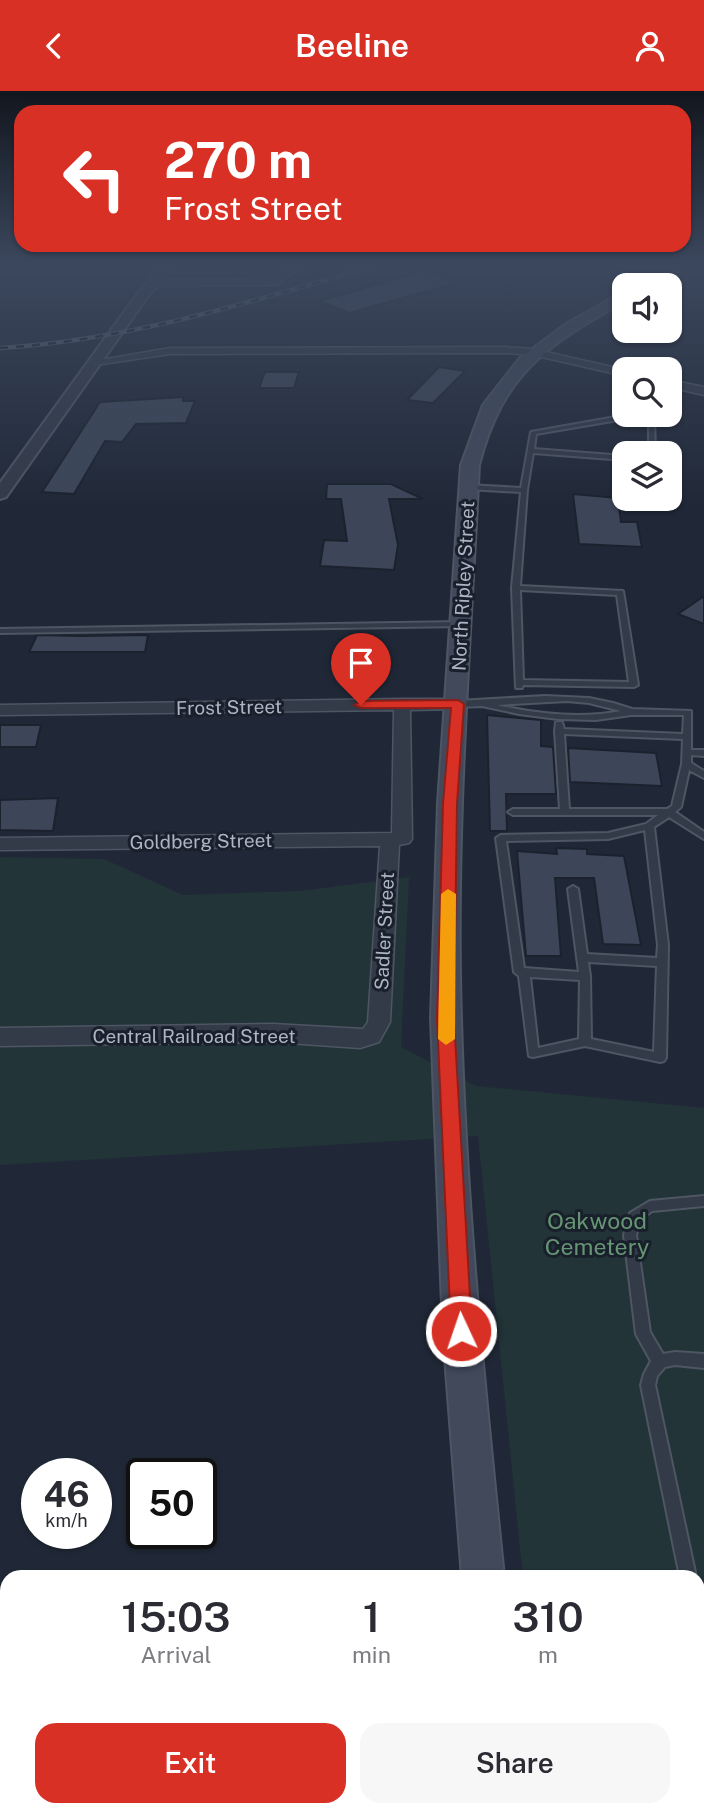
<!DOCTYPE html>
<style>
body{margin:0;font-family:"Public Sans",sans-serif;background:#f7f7f7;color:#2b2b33;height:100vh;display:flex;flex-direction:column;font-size:26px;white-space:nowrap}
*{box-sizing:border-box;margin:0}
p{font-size:23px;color:#7c7c81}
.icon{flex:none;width:38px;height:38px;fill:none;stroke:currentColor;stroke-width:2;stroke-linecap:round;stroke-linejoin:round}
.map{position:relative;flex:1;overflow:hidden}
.details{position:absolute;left:0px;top:1479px;width:705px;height:247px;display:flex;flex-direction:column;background:#fff;border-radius:21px 21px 0 0;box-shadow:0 2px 5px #0004}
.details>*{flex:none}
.guide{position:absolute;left:14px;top:14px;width:677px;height:147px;border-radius:21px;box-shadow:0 2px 5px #0004;background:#d93025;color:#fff;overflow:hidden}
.fabs{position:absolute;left:612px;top:182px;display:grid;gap:14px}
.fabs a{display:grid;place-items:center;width:70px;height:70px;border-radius:14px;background:#fff;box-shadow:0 2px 5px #0004;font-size:35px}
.speed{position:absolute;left:21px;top:1367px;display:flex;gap:14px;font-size:35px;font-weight:700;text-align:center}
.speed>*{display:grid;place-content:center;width:91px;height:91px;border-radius:50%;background:#fff;box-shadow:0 2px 5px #0004;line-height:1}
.speed small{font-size:18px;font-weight:400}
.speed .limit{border:4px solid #111;border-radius:10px;background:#fff;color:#111}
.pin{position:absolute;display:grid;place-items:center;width:60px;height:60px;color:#fff;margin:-72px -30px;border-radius:50% 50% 50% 0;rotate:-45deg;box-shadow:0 0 7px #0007}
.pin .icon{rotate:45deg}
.me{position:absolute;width:77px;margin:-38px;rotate:357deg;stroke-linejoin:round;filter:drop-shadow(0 0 5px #0008)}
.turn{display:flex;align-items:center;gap:24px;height:147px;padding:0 35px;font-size:32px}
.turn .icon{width:91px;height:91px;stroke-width:2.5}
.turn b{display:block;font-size:49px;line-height:60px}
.eta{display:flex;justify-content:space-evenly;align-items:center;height:119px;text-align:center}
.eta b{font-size:42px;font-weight:600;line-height:49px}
.cta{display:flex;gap:14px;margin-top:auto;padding:14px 35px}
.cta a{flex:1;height:80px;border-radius:21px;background:#d93025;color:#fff;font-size:28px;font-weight:600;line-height:80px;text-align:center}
.cta a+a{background:#f7f7f7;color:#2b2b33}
header{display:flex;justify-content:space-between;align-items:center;height:91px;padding:0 35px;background:#d93025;color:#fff;font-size:32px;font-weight:600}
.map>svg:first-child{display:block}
.green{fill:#223438}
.building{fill:#3c4658;stroke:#1b222e;stroke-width:2}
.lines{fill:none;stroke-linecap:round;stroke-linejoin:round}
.service-casing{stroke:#4e5563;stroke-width:4}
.minor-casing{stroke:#4e5563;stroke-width:3}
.tertiary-casing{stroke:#4e5563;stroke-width:4}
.secondary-casing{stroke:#4e5563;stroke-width:4}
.service{fill:#333a48;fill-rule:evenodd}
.minor{fill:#333a48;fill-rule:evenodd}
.tertiary{fill:#333a48;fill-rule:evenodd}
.secondary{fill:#41495b;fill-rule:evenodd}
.rail-casing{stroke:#555e6f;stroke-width:4.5}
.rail{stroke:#19202c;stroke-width:2.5;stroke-dasharray:8;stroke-linecap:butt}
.route{fill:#d93025;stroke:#8d1f18;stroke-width:2}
.slow{fill:#f59e0b}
.labels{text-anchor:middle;stroke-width:6;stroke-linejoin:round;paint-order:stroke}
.street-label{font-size:19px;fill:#adb5c5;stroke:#19202c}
.near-park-label{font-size:23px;fill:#659573;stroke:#19202c}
</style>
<header><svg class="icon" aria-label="back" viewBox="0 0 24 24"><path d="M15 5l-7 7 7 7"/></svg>Beeline<svg class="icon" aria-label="person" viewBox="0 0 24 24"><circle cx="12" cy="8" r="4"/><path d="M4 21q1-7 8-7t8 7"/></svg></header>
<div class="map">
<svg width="704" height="1724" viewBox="0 0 704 1724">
<rect width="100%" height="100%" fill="#202837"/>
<!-- green -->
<polygon class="green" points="0,766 104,768 183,804 300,800 409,786 401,956 476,995 704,1017 704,1724 547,1724 546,1719 698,1718 698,1486 523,1486 478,1045 0,1074"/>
<!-- building -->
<g class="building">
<polygon points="423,180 456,192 349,222 320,210"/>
<polygon points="439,276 465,280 433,312 407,309"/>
<polygon points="265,281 299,281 294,297 259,297"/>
<polygon points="183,306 183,310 195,310 186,332 136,333 122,351 105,350 74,403 42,401 100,311"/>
<polygon points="327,393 391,393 423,408 389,408 398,454 394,479 320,475 324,449 347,450 341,408 326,408"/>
<polygon points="573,403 618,407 621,431 637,431 642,456 579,453"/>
<polygon points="704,505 704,533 678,523"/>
<polygon points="37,544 81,545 148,544 145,561 29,561"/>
<polygon points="487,624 541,629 541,655 553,656 556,703 506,703 507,740 490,740"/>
<polygon points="0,634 41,634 36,656 0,656"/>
<polygon points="568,657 656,662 662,695 570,691"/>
<polygon points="58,707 53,740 0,739 0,709"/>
<polygon points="556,757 587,758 587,763 624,765 641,854 603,853 594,787 555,787 561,865 526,865 517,760 557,763"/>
</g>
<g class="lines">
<!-- service casing -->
<g class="service-casing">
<g id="service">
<path d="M627 324H654L655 362H649V327L636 326 536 343 534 358 625 365V369L533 362 527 399 520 495 623 500 638 594 634 596 523 594 522 597H516L512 497 521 401 468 398 465 396 468 394 521 397 531 341ZM520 499 617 504 629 591 523 589Z"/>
<polygon points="461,531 465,533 464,535 0,542 0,538"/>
<path d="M545 605 589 607 613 612 632 618 691 620V659H704V665L691 664V672L704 680V687L689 679 681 716 675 721 704 741V748L669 726 654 736 668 854 666 967 664 970 660 971 585 955 533 966 529 965 519 885 514 881 496 747 501 744 608 742 646 733 658 724H513L508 721 513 718H560L555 640 556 631H562L564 638 683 643 684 624H631L596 629 558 628 519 623 482 615 458 616 454 613 458 610ZM567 610 589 612 621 620C581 628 537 623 497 614ZM564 643 683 648 682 673 672 715 667 718H569ZM645 739 658 854 657 867 587 863 578 798 573 795 568 798 579 881 524 877 506 750 608 748ZM588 871 657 875 654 961 591 948 590 885ZM530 886 580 889 579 948 538 957Z"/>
<polygon points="704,1105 704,1115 652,1120 640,1129 636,1144 650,1241 663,1263 675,1261 704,1263 704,1277 675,1274 665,1276 657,1285 655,1294 696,1486 680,1486 641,1294 644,1283 651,1270 636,1243 624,1144 630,1122 650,1110"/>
<polygon points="698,1526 704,1529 704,1568 698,1566"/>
<rect x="698" y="1598" width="6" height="16"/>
</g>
</g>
<!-- minor casing -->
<g class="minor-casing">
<g id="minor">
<polygon points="290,176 301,176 277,194 152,195 147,192 152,189 275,188"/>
<polygon points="506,256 533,258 625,279 625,285 533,264 506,262 170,263 95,274 89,271 170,257"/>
<polygon points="670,289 704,296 704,304 670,296"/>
<polygon points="402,608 458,608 466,613 458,618 410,619 412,748 409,752 399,754 390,931 379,951 360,957 273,951 0,955 0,937 273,933 363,938 368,931 380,755 0,759 0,747 392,742 394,619 0,624 0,614"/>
<rect x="0" y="1630" width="7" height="34"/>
<polygon points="151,1718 186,1718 186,1724 150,1724"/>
</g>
</g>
<!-- tertiary casing -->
<g class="tertiary-casing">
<polygon id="tertiary" points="162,176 174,176 146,208 6,406 0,408 0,392 138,202"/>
</g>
<!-- secondary casing -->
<g class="secondary-casing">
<g id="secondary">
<polygon points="666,176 681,176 651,194 635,194"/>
<path d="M625 200V210C546 255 503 282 479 374 470 558 455 743 461 928 466 1114 485 1300 504 1486H462L443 1240 431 927 438 713 461 374 483 314 520 267 566 233Z"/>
<rect x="479" y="1718" width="46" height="6"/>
</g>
</g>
<!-- service -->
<use href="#service" class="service"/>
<!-- minor -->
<use href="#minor" class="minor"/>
<!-- tertiary -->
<use href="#tertiary" class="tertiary"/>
<!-- secondary -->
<use href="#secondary" class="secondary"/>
<!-- rail casing -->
<g class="rail-casing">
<path id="rail" d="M0 257C128 249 248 212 370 176"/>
</g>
<!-- rail -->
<use href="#rail" class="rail"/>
</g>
<!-- sky -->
<linearGradient id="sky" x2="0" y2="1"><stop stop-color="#12161e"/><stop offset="0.42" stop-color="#3c485e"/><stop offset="1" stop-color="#3c485e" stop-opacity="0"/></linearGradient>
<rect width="704" height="417" fill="url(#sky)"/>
<!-- route -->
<polygon class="route" points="458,609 464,613 457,713 454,928 472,1240 469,1247 461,1250 454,1247 451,1240 437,928 443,713 451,617 361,617 354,614 361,610"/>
<!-- slow -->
<polygon class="slow" points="448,798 456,803 455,948 446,954 438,948 441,803"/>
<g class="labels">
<!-- street labels -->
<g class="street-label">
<text transform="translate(463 495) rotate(-87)" y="7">North Ripley Street</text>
<text transform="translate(229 616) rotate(-1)" y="7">Frost Street</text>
<text transform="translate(201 750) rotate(-1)" y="7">Goldberg Street</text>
<text transform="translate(384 840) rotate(-87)" y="7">Sadler Street</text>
<text x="194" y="952">Central Railroad Street</text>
</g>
<!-- near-park labels -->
<g class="near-park-label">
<text x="597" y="1138">Oakwood<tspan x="597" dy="26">Cemetery</tspan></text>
</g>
</g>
</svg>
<div class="fabs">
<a><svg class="icon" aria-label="sound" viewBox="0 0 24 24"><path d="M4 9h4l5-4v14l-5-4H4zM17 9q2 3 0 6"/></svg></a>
<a><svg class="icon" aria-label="search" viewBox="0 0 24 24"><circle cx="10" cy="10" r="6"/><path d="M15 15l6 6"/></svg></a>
<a><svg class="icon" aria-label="layers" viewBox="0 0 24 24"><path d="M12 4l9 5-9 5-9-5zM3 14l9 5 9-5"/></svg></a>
</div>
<div class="speed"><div>46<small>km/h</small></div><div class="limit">50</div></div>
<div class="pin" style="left:361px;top:614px;background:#d93025"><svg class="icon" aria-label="arrive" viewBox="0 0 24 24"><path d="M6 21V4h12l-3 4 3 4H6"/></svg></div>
<svg class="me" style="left:461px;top:1240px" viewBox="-20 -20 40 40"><circle r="17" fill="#d93025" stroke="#fff" stroke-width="3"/><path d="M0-11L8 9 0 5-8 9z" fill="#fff"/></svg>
<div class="guide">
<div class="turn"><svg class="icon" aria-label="left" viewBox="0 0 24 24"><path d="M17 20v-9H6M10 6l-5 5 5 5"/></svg><div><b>270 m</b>Frost Street</div></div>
</div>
<section class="details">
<div class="eta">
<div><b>15:03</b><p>Arrival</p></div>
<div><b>1</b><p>min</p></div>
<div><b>310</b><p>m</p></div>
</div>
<div class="cta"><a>Exit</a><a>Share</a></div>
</section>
</div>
